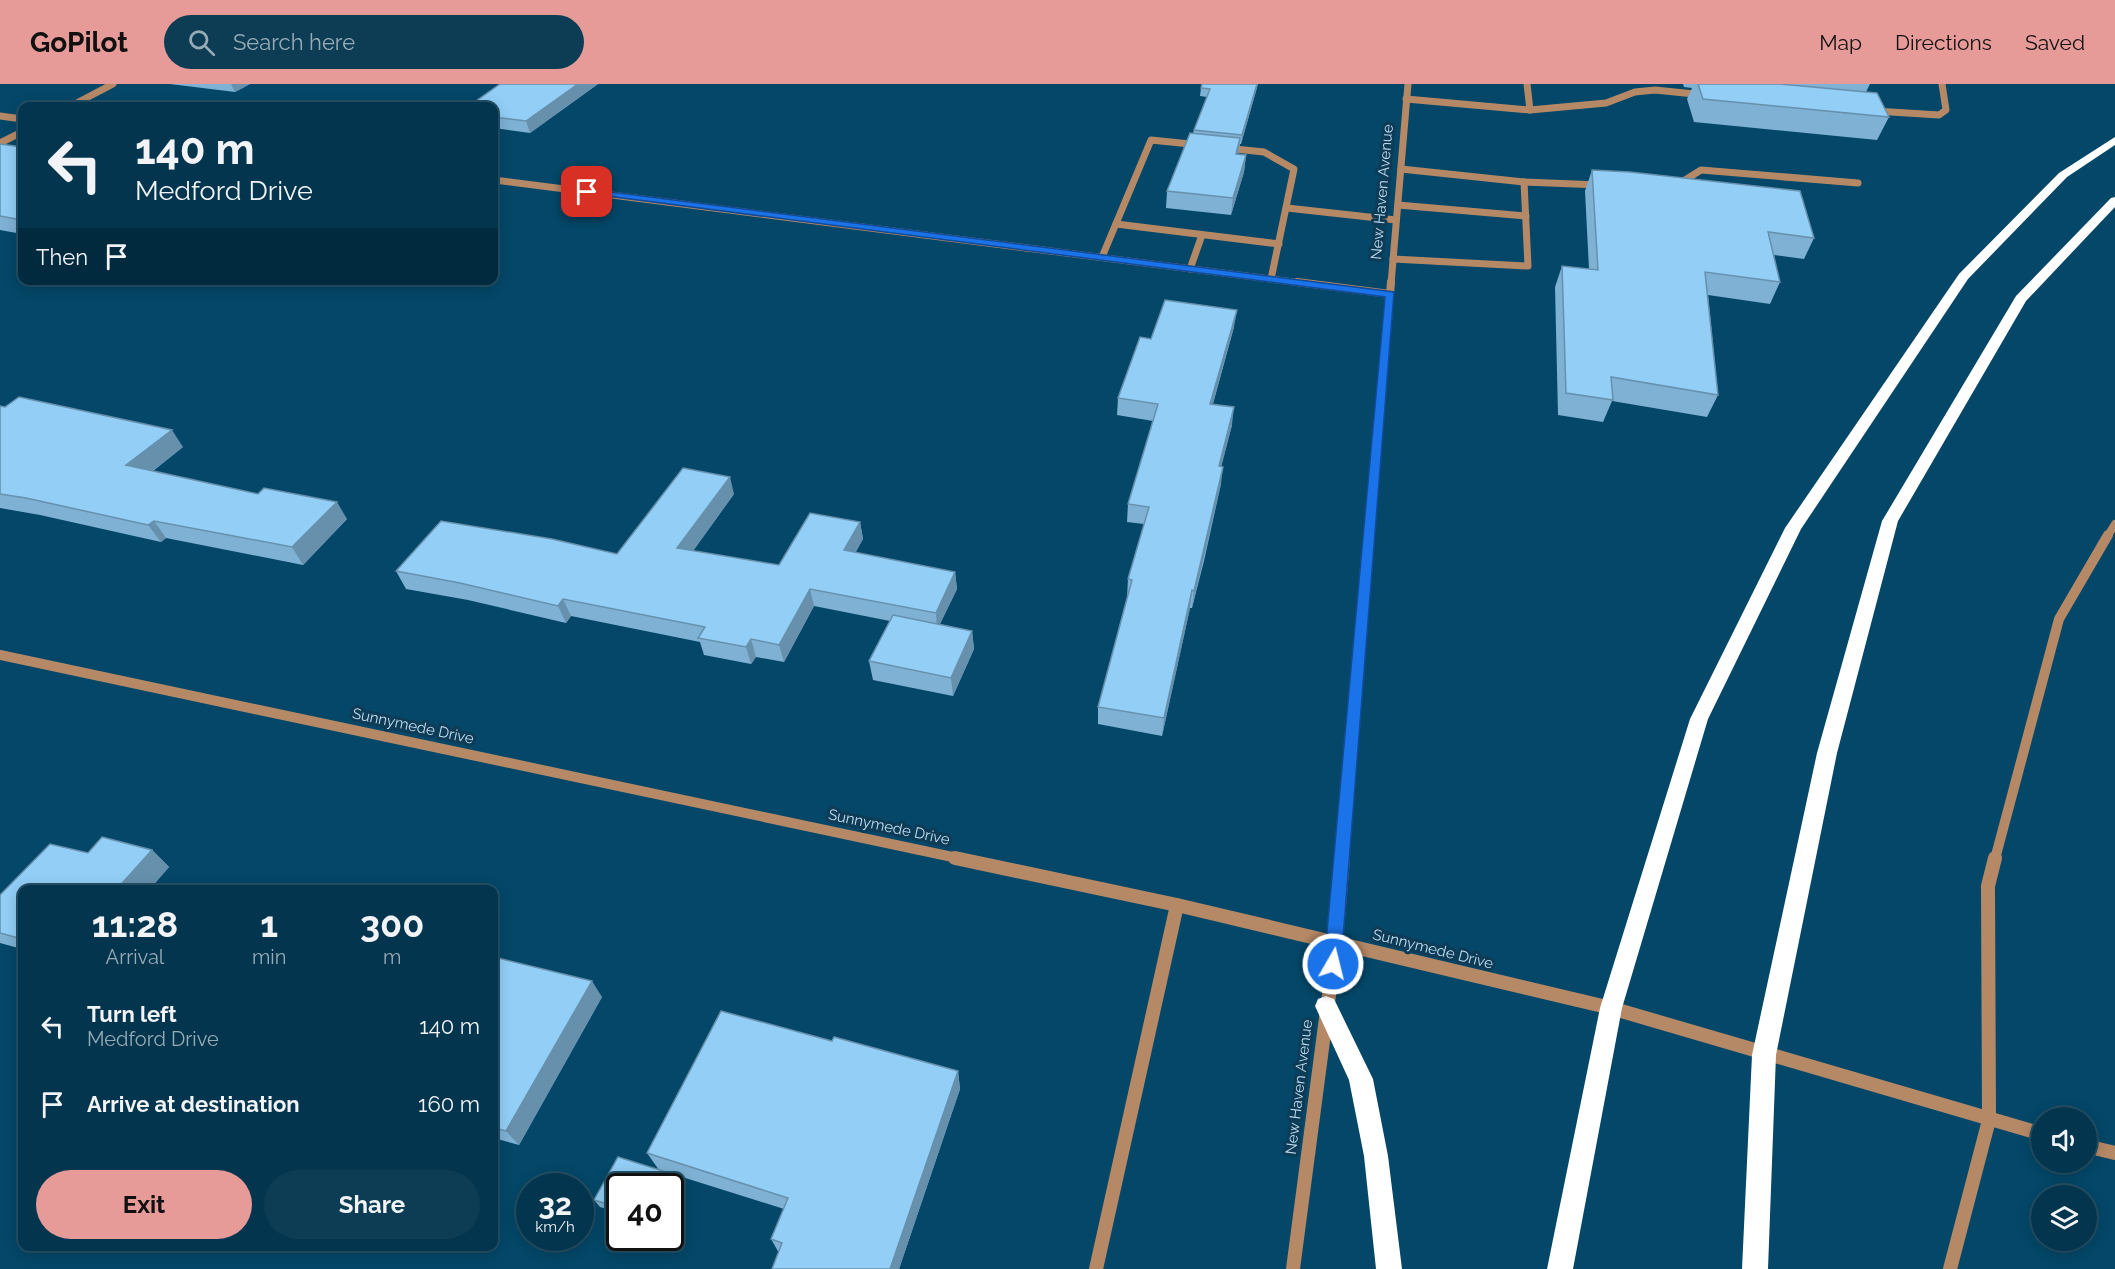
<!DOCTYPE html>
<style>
body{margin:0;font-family:Raleway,sans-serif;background:#0d3d55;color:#f1f3f6;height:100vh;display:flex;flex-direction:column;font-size:22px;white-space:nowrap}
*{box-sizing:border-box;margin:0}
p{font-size:20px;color:#97abb6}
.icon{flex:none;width:33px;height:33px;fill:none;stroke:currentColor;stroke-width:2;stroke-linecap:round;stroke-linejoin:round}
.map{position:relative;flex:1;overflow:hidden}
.drawer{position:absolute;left:18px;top:801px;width:480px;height:366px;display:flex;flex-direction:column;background:#03354e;border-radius:12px;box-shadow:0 3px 15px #0003,0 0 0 2px #245066}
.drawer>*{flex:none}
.banner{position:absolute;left:18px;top:18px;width:480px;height:183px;border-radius:12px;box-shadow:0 3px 15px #0003,0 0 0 2px #245066;background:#03354e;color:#f1f3f6;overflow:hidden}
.controls{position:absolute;left:2031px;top:1023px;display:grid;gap:12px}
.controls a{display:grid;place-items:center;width:66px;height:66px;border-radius:50%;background:#03354e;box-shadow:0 3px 15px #0003,0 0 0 2px #245066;font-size:30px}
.speed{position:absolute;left:516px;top:1089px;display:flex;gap:12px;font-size:30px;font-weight:700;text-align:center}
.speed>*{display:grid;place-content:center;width:78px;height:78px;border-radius:50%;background:#03354e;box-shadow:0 3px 15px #0003,0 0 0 2px #245066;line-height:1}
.speed small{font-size:15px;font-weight:400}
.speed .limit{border:3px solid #111;border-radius:9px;background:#fff;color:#111}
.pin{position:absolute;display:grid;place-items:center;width:51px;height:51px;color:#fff;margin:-26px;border-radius:12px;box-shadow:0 3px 9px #0006}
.me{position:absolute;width:66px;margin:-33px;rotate:8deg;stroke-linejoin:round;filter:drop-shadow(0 0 4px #0008)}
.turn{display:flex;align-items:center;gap:21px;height:126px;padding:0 18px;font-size:27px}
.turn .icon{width:78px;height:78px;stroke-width:2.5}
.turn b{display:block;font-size:42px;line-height:51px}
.then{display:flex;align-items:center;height:57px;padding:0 18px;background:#0003;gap:12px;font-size:22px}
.eta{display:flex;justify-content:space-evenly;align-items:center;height:102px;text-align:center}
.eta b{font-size:36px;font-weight:700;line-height:42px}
.action{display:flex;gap:12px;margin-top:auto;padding:12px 18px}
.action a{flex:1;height:69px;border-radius:36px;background:#e69b98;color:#111;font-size:24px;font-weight:700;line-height:69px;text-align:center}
.action a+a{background:#0d3d55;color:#f1f3f6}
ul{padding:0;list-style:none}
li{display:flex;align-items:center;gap:18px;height:78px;padding:0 18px}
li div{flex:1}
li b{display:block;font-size:22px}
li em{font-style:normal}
header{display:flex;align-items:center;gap:36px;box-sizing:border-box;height:84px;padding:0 30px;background:#e69b98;color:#111}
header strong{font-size:28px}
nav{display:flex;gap:33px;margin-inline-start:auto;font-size:21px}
.search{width:420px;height:54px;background:#0d3d55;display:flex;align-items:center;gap:15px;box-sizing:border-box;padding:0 21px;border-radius:33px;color:#97abb6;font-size:22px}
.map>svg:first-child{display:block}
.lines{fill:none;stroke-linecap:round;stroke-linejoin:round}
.minor-far3{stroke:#b68966;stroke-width:7}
.minor-far2{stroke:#b68966;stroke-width:8}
.minor-far1{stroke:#b68966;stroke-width:10}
.minor{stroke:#b68966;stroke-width:14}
.highway{fill:#fff;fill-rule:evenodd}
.wall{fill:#7eb1d4}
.shaded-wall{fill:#6690ac}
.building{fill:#92cef6;stroke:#6690ac;stroke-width:1.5}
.route{fill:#1a73e8;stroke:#114b97;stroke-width:1.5}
.labels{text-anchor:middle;stroke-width:6;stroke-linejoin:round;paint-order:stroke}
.street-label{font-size:15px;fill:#c0dcf0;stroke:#0e3b55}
</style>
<header>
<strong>GoPilot</strong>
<div class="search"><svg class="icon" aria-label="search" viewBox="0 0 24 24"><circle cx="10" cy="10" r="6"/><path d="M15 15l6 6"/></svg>Search here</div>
<nav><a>Map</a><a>Directions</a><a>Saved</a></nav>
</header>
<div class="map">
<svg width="2115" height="1185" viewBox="0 0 2115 1185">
<rect width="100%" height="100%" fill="#044768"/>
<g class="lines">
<!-- minor-far3 -->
<g class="minor-far3">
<polyline points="1406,15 1530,26 1527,0"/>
<polyline points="71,22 113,0"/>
<polyline points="1530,26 1606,19 1635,8 1655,6 1704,11"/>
<polyline points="1875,27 1939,31 1946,26 1942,0"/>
<polyline points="0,32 22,35"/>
<polyline points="0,59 22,48"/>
<polyline points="1225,64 1264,68 1294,85 1271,195"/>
<polyline points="494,96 1309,200"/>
<polyline points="1524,98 1600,101"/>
<polyline points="1677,101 1701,86 1858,99"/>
<polyline points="1398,121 1526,132"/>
<polyline points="1287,124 1396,136"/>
<polyline points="1116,140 1279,160"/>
<polyline points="1102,173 1151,56 1200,61"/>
<polyline points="1393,175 1528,182 1524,98 1401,85"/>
<polyline points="1190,185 1202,151"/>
<polyline points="1391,200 1408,0"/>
</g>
<!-- minor-far2 -->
<g class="minor-far2">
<polyline points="1297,198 1390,210"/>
<polyline points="1370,453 1391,198"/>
<polyline points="2107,453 2115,440"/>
</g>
<!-- minor-far1 -->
<g class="minor-far1">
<polyline points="0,571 962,775"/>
<polyline points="1343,775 1370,451"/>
<polyline points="1995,775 2059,535 2108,451"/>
</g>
<!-- minor -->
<g class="minor">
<polyline points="955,774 1177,821 1611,924 2042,1050"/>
<polyline points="2086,1062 2115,1069"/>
<polyline points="1096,1185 1177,821"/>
<polyline points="1293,1185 1336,858 1343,774"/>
<polyline points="1950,1185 1989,1036 1988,802 1995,774"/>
</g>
<!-- highway -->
<g class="highway">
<polygon points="2115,53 2115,61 2067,93 1968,195 1801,445 1708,635 1622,924 1573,1185 1547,1185 1600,924 1690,635 1785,444 1959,190 2059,89"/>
<polygon points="2115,113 2115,123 2026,217 1898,437 1837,669 1776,971 1768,1185 1742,1185 1752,971 1817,669 1882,437 2016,212 2111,114"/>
<polygon points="1326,912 1334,915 1373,995 1388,1072 1402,1185 1376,1185 1364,1072 1349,996 1315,922 1318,915"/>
</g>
</g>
<!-- wall -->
<g class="wall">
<polygon points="170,0 250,0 235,8"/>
<polygon points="500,0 598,0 530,49 494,44 494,22"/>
<polygon points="1202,0 1258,0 1241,60 1240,60 1238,70 1246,71 1244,88 1231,131 1166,124 1167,107 1193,49 1194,46 1207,13 1200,12 1201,4"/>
<polygon points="1683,0 1870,0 1866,8 1889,33 1877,56 1694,38 1687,15 1692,4 1684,3"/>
<polygon points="0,60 22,63 22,150 0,146"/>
<polygon points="1592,86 1814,154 1804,175 1774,171 1780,198 1770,220 1708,211 1718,311 1707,333 1612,317 1603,338 1558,331 1555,203 1562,182 1589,185 1585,107"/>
<polygon points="1234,243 1213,320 1232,341 1221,382 1221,400 1204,477 1192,524 1190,524 1162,652 1098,640 1098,623 1127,513 1128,495 1144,440 1127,438 1128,420 1153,337 1117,331 1118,314 1151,255"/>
<polygon points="0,322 183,363 153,387 347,435 303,481 166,454 161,458 40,431 0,424"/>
<polygon points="734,410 693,467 779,481 860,438 863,455 855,469 955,488 957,505 940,540 972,547 974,565 953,612 873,596 869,577 890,537 814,522 784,578 756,573 751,580 704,571 700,558 571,532 566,539 468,516 406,505 396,487 617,470"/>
<polygon points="152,766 169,783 149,806 22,806 22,865 0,859 0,811 88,769"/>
<polygon points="494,873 602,913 519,1061 494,1054"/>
<polygon points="721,927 832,957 834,953 958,987 960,1005 899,1185 772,1185 779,1169 771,1155 784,1125 679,1092 684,1099 670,1127 670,1102 620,1102 620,1129 600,1123 594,1116 618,1073 674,1091 659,1086 647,1069"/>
</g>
<!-- shaded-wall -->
<g class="shaded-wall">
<polygon points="231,0 250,0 235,8"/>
<polygon points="578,0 598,0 530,49 526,37"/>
<polygon points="1257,0 1258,0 1241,60 1242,51"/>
<polygon points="1240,54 1238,71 1236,70"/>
<polygon points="1246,71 1244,88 1231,131 1233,114"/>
<polygon points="1237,226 1234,243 1208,337 1210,320"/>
<polygon points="1234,323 1232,341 1217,400 1219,382"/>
<polygon points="172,346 183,363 138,398 126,381"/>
<polygon points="1223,383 1221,400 1192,524 1194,507"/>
<polygon points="730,393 734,410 682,482 677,464"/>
<polygon points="337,418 347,435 303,481 292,463"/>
<polygon points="154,437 166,454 161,458 148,441"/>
<polygon points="860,438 863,455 847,484 844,466"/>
<polygon points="955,488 957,505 937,546 936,529"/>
<polygon points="810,505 814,522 784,578 779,561"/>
<polygon points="1192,506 1190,524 1162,652 1164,634"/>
<polygon points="563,515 571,532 566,539 558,522"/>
<polygon points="972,547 974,565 953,612 951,594"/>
<polygon points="751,555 756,573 751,580 746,563"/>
<polygon points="152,766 169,783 149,806 116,806"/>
<polygon points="592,897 602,913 519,1061 506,1047"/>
<polygon points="958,987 960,1005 899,1185 890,1185"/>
<polygon points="679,1092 684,1099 670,1127 670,1110"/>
</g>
<!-- building -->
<g class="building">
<polygon points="500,0 578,0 526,37 494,33 494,22 469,22"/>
<polygon points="1202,0 1257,0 1242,51 1194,46 1210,5 1201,4"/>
<polygon points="1698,0 1780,0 1877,9 1889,33 1703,15"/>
<polygon points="1190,49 1240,54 1236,70 1246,71 1233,114 1167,107"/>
<polygon points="0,60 22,63 22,136 0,132"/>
<polygon points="1592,86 1630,88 1800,107 1814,154 1768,148 1780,198 1705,188 1718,311 1611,293 1613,316 1566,309 1562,182 1598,186"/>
<polygon points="1165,216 1237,226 1210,320 1234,323 1219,382 1223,383 1194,507 1192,506 1164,634 1098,623 1132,496 1128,495 1149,423 1128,420 1158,320 1118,314 1140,253 1151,255"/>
<polygon points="19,313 172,346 126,381 258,410 264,404 337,418 292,463 154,437 148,441 26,414 0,410 0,322 5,323"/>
<polygon points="683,384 730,393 677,464 779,481 810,429 860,438 844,466 955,488 936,529 810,505 779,561 751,555 746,563 698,554 705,543 563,515 558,522 460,499 396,487 441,437 552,455 617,470"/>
<polygon points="893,531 972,547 951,594 869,577"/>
<polygon points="102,753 152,766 116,806 22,806 22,855 0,849 0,811 50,760 88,769"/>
<polygon points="494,873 592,897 506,1047 494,1044"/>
<polygon points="721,927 832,957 834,953 958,987 890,1185 772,1185 782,1159 771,1155 788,1114 647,1069"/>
<polygon points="618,1073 679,1092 670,1110 670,1102 620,1102 620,1124 594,1116"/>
</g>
<!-- route -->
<polygon class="route" points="587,105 1394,208 1341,880 1338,885 1333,887 1327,885 1324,880 1385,213 584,109 584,106"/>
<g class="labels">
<!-- street labels -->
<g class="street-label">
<text transform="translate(1382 108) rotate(-85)" y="5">New Haven Avenue</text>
<text transform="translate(413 642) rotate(12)" y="5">Sunnymede Drive</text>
<text transform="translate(889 743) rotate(12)" y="5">Sunnymede Drive</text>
<text transform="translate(1433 865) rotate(14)" y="5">Sunnymede Drive</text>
<text transform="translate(1299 1003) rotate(-83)" y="5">New Haven Avenue</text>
</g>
</g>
</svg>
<div class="controls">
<a><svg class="icon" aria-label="sound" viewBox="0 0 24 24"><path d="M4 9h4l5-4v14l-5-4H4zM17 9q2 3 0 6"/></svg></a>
<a><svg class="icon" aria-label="layers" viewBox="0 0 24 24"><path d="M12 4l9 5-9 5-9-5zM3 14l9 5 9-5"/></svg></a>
</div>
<div class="speed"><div>32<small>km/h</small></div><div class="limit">40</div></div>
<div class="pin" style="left:587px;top:108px;background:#d93025"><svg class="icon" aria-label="arrive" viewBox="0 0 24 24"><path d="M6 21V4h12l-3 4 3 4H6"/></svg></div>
<svg class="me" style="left:1333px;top:880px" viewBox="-20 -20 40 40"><circle r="17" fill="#1a73e8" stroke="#fff" stroke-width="3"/><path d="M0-11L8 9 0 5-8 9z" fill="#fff"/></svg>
<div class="banner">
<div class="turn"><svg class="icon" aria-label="left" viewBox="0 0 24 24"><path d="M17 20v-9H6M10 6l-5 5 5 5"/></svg><div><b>140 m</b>Medford Drive</div></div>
<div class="then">Then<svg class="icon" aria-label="arrive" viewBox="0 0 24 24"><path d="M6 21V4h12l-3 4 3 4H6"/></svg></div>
</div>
<section class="drawer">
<div class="eta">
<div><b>11:28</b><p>Arrival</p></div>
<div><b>1</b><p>min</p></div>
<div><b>300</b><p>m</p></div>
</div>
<ul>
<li><svg class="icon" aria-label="left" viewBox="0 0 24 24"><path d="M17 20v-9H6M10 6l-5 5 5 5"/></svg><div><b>Turn left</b><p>Medford Drive</p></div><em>140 m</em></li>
<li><svg class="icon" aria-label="arrive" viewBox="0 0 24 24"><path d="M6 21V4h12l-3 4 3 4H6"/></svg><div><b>Arrive at destination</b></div><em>160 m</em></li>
</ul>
<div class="action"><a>Exit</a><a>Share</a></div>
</section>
</div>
